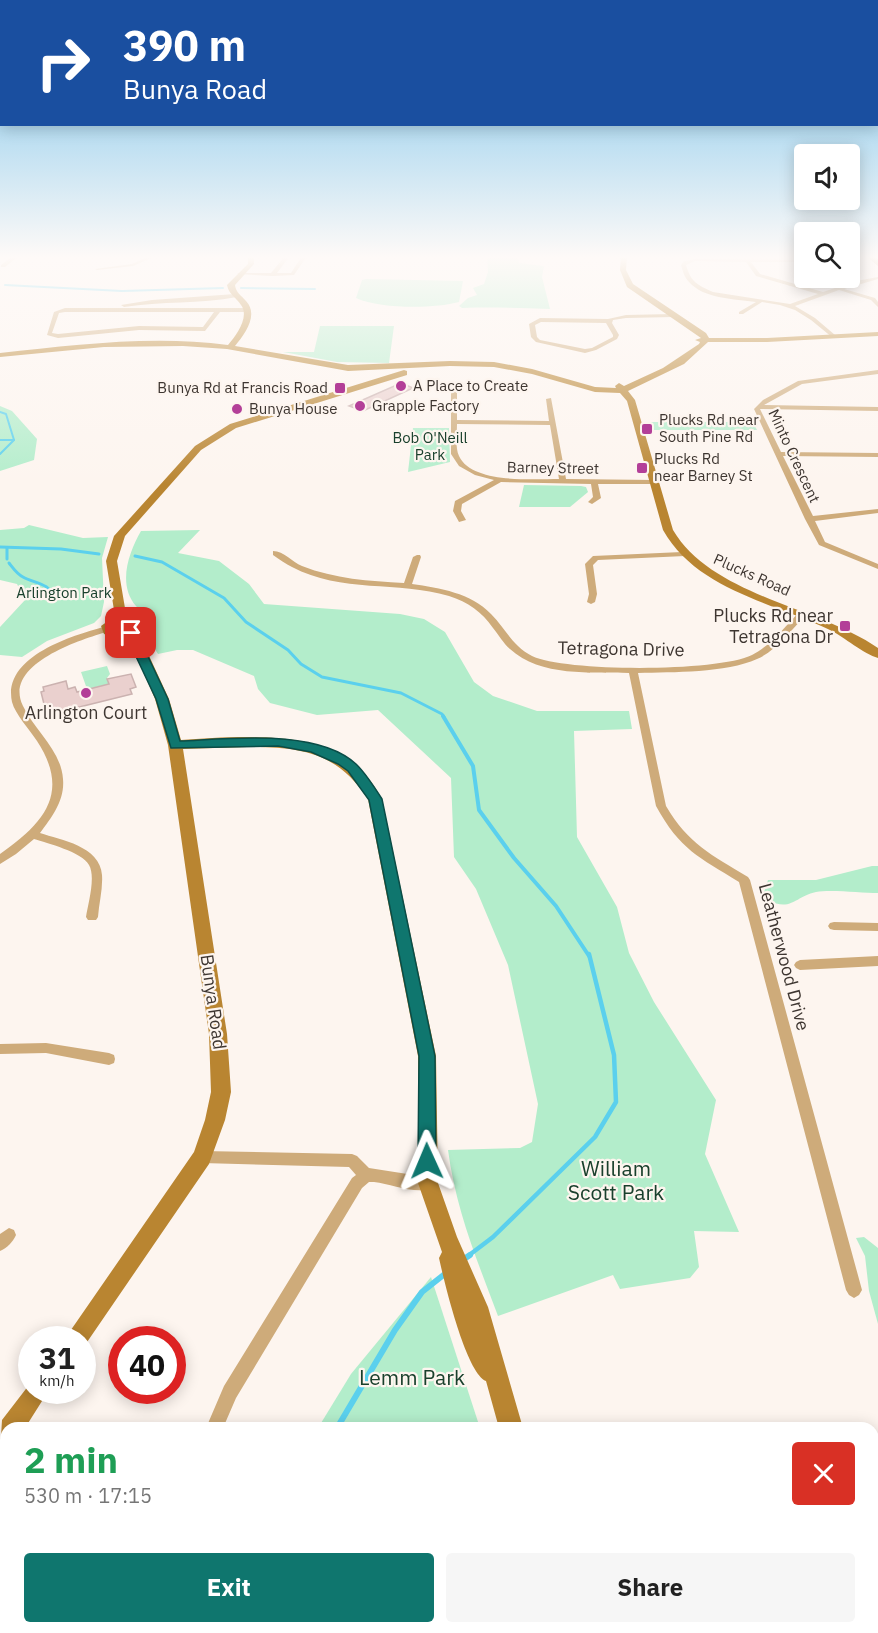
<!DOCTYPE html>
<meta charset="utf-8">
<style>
body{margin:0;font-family:"IBM Plex Sans",sans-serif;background:#f6f6f6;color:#222;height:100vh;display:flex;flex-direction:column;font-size:22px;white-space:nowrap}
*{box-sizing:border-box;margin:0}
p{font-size:20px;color:#767676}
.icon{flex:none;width:33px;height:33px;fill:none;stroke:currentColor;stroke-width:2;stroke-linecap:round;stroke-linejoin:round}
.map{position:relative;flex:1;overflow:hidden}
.details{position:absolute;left:0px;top:1422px;width:879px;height:212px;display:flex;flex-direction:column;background:#fff;border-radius:18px 18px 0 0;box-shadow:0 3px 15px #0003}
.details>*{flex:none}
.guide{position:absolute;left:0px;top:0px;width:879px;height:126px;box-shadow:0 3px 15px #0003;background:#1a4fa0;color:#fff;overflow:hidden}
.buttons{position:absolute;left:794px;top:144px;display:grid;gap:12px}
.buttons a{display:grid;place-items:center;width:66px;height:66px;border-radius:6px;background:#fff;box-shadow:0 3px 15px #0003;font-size:30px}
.speed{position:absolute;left:18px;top:1326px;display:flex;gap:12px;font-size:30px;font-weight:700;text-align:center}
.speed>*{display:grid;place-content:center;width:78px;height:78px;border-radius:50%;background:#fff;box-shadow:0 3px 15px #0003;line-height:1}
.speed small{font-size:15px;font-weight:400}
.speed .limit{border:9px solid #d22;background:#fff;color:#111}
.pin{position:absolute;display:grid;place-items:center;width:51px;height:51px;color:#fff;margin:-26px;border-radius:12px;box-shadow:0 3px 9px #0006}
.me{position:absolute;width:66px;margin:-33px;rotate:359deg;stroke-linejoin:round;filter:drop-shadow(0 0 4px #0008)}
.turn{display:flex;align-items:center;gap:21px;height:126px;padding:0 24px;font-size:27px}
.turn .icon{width:78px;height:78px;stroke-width:2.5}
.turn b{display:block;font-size:42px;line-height:51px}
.round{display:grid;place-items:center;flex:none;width:63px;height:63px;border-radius:6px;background:#f6f6f6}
.headline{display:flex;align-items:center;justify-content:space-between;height:102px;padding:0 24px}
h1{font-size:36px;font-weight:700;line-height:45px;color:#1e9e55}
.cta{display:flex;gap:12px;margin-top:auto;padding:12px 24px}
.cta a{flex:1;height:69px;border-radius:6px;background:#0f766e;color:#fff;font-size:24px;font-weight:700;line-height:69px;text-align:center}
.cta a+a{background:#f6f6f6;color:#222}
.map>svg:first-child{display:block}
.green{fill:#b3edcb}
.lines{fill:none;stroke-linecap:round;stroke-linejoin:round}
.stream-far4{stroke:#5bd0ed;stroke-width:2}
.stream-far3{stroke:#5bd0ed;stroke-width:3}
.stream-far2{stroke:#5bd0ed;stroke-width:4}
.stream-far1{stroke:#5bd0ed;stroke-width:4.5}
.stream{stroke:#5bd0ed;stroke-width:6}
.building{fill:#ead0ce;stroke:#cbb2b0;stroke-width:1.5}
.street{fill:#ceab7a;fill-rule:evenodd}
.secondary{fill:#b98531;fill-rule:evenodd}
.primary{fill:#a06d0e;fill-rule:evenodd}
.route{fill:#0f766e;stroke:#0a4d48;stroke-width:1.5}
.poi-dot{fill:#b33f98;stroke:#fdf5ef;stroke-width:2}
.labels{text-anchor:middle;stroke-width:4.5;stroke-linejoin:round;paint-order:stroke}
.far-poi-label{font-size:15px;fill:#3e3631;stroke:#fdf5ef;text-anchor:start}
.far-park-label{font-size:15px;fill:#19402c;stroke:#fdf5ef}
.far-street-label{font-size:15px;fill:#3e3631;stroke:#fdf5ef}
.poi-label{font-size:18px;fill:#3e3631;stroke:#fdf5ef;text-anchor:end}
.street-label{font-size:18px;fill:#3e3631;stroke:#fdf5ef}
.near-park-label{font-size:21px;fill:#19402c;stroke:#fdf5ef}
</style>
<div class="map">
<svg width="878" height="1633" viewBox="0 0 878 1633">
<rect width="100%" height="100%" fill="#fdf5ef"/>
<!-- green -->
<g class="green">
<path d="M487 256H517L519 263 544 266 542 277 550 309C520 308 492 307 462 308L459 306 468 298 477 295 473 288 484 284 488 272Z"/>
<path d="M366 279 463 281 459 302C433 309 381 309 356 298L362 280Z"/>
<polygon points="320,326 394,326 389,363 337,362 283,352 314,352"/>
<polygon points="0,406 12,411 37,439 34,460 0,471"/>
<polygon points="647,422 753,422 757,430 650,430"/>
<polygon points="413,428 449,428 450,462 408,472"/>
<polygon points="524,485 581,486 586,487 588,492 570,507 519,507"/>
<polygon points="29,525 83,538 108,537 102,558 104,602 101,616 94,623 47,641 22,657 0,655 0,627 25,600 17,584 0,580 0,530 24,528"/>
<path d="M200 530 178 553 219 561 249 584 264 604 400 614 424 619 445 632 474 682 493 696 537 711H629L632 729 574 731 577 837 617 907 629 953 654 1002 716 1100 705 1154 739 1232 694 1231 699 1267 690 1278 620 1289 613 1275 498 1316C477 1260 456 1210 448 1150L520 1148 532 1142 538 1104 508 965 476 889 454 857 451 778 378 710 317 715 270 703 258 689 254 676 193 650H177L158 654 151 643V617C146 613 139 610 136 606 117 584 129 552 141 531Z"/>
<polygon points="107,666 110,674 107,678 109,684 87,689 81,672"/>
<path d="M872 866H878V893C862 893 830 889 816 892 794 897 792 912 767 900L764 892 768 880H816Z"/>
<polygon points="864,1237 878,1248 878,1324 869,1291 865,1256 856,1238"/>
<polygon points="431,1277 480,1428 318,1428 351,1374"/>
<polygon points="873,1521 878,1522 878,1620 873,1618"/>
<polygon points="237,1628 425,1628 427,1633 236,1633"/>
</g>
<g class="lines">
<!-- stream-far4 -->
<g class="stream-far4">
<polyline points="5,285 122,291 223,288"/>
<polyline points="241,288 315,289"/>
<polyline points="0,412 6,414 14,440 0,454"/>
<polyline points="0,440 14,440"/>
</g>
<!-- stream-far3 -->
<g class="stream-far3">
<polyline points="0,547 61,549 99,554"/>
<polyline points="7,548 7,559"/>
<polyline points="135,556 162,562 224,598 246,622 288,650 301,664 322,677 401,693 442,714 444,717"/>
<path d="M9 563C13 568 17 574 23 577 33 583 52 583 52 598"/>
</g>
<!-- stream-far2 -->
<polyline class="stream-far2" points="443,716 473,766 479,810 514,858 556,906 589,956"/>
<!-- stream-far1 -->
<polyline class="stream-far1" points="468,1256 493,1237 595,1137 616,1102 614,1055 589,954"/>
<!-- stream -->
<g class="stream">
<polyline points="464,1259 470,1255"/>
<polyline points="337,1428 395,1330 422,1292 446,1273"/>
<polyline points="267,1633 268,1628"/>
</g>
</g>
<!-- building -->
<g class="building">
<polygon points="401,383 413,388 363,411 349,406"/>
<polygon points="131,674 136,687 130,689 132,694 51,714 50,711 46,712 41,692 44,691 43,687 66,681 68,689 75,687 77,692 109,684 107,679"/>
</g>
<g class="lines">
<!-- street -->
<g class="street">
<polygon points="13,256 19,256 5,267 1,267 1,265"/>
<polygon points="149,256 156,256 133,266 97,270 95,269 132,264"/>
<polygon points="285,256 290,256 277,273 291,273 302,256 307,256 294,275 272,276 237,274 239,273 271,273"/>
<path d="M695 259 804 260V262H751L760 274 823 292 856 281 878 277V279L844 289 875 298 878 302V307L871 300 839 290 795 306 815 318 835 335 836 336 833 338 811 320 795 310 780 305 762 302 743 314H739V312L756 302C735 299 704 299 689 282 684 277 683 271 681 265L684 261ZM695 261 746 262 756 276 818 294 790 304 713 292C697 285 691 282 686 265Z"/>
<path d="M235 294 237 297C200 304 161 301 124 307L121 305 152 300Z"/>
<path d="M65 308H248L251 310 248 312H220L205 331 139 330 58 338 47 335 54 312ZM65 312H214L203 327 139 326 58 334 52 333 59 313Z"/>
<path d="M672 314 674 317 626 318 613 320 612 323 619 335 617 339 596 350 585 353 536 342 531 337 529 324 540 318 608 319 626 315ZM541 322 606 323 613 335V337L592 348 585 349 540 340 537 337 535 325Z"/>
<polygon points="878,370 878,374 802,384 764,405 878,407 878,411 760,409 781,452 878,453 878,457 783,456 813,516 878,509 878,513 815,521 825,542 878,564 878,569 819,545 805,519 754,409 763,400 798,381"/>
<path d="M454 387 457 389V420L549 421 546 399 551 398 566 479 655 480 659 482 655 484H598L601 498 592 504 588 502 593 497 591 484 501 482 462 504 461 511 466 520 459 522 453 511 455 501 494 480 475 475 459 466 451 454V389ZM457 424 550 425 559 479C533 479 472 484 459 456 455 448 457 433 457 424Z"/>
<path d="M273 551C284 551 292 562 302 566 335 579 369 581 404 583L413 557 417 555H420L421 557 412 584C440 588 471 593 491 614 506 629 512 646 532 656 565 672 718 672 752 655 770 646 785 627 799 612H805V616C791 630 776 651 757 659 726 673 673 672 638 673L666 806C688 844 712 855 748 877L750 880 862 1290 859 1295 854 1298 849 1295 846 1290 739 882C699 857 680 850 656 806L629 673C592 672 540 677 510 649 503 643 499 635 493 628 482 612 468 602 449 596 398 581 341 593 292 567 286 564 279 559 273 555Z"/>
<polygon points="682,552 686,554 685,556 598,560 593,565 597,594 595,602 591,604 587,602 589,594 585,564 593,556"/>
<path d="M107 626 111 629 110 631C82 639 2 664 23 706 35 731 61 750 63 779 65 800 52 817 40 833 61 840 100 846 102 875 103 889 99 903 98 917L96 920H88L86 917C88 904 96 877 89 865 82 852 47 843 34 839L16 854 0 864V854C44 823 71 793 37 741 30 730 15 714 12 702 2 656 74 635 107 626Z"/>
<polygon points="834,922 878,923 878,931 834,930 830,929 828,926 830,923"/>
<polygon points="878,956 878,966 800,970 796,968 794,965 796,962 800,960"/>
<polygon points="46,1043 109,1053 114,1055 115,1059 114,1063 109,1065 46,1053 0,1054 0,1044"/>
<path d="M202 1151 352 1154 357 1156 369 1168 433 1178 435 1183 433 1188C415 1195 392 1184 374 1182H369L362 1188 236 1398 223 1428H206L224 1386 352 1178 356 1175 349 1167 202 1163 197 1162 195 1157 197 1152Z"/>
<path d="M9 1228 14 1230 16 1235C13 1242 7 1248 0 1251V1234Z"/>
<polygon points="101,1628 121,1628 119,1633 99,1633"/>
<polygon points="580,1628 599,1628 597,1633 578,1633"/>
</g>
<!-- secondary -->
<g class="secondary">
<path d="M248 256H254V264L235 285C236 293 241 295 246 301 259 315 245 334 235 346L348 365 450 361 494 362 532 369 595 387 616 388 615 386 619 383 624 386 663 368 699 344 700 342 695 340 701 338 627 287 620 270 621 256H627L626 270 633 284 706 333 709 338H767L878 332V336L767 342H708L684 364 628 391 635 400 673 530C712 596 817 606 878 648V658C864 654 844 637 830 630 772 602 697 590 663 530L627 401 620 393 595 392 532 374 494 367 450 366 348 371 227 349 183 346 104 347 0 357V353C76 345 151 335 228 345 236 336 250 317 241 305 236 297 229 295 227 285L248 264Z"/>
<path d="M404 370 407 371V375L236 428 201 450 125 536 117 561 126 614H135L146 623 139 634 169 699 181 740C228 737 300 731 342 755 360 766 372 781 382 799L436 1056 438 1183 457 1237 488 1307 523 1428H499L486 1381C466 1373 444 1281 439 1258L442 1252 418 1183V1056L368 799C337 752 301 747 247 747 226 748 204 748 183 749L227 1034 231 1092 225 1120 209 1164 83 1348 82 1340H64L194 1152 205 1120 211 1092 209 1034 168 745 155 699 129 638 120 639 104 634 101 626 115 616 106 561 114 536 195 446 230 424ZM129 621 133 624 130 628 120 631 114 629 120 622Z"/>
<polygon points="32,1381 32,1390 49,1390 25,1428 6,1428 6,1452 0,1454 2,1420"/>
<polygon points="596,1628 629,1628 631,1633 598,1633"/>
</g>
<!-- primary -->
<polygon class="primary" points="866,256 875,256 878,259 878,266"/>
</g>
<!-- sky -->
<linearGradient id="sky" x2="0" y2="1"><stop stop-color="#6fbfea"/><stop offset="0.53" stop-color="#fefaf8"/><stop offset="1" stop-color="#fefaf8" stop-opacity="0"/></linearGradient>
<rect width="878" height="485" fill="url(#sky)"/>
<!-- route -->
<path class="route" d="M131 630 137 633 168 699 180 741C229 739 319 728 357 765 366 774 375 788 382 799L435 1056 436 1161 434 1167 427 1170 421 1167 418 1161 419 1056 369 800 348 771 338 764 311 752 278 746 171 748 156 699 125 633Z"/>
<!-- markers -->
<g class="poi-dot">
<circle cx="401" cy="386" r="6"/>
<rect x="334" y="382" width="12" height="12" rx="3"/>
<circle cx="360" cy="406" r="6"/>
<circle cx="237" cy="409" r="6"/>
<rect x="641" y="423" width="12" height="12" rx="3"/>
<rect x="636" y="462" width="12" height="12" rx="3"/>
<rect x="839" y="620" width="12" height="12" rx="3"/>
<circle cx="86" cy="693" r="6"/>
</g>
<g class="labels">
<!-- far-poi labels -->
<g class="far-poi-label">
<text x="413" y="391">A Place to Create</text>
<text x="328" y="393" text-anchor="end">Bunya Rd at Francis Road</text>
<text x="372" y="411">Grapple Factory</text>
<text x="249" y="414">Bunya House</text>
<text x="659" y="425">Plucks Rd near<tspan x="659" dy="17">South Pine Rd</tspan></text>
<text x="654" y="464">Plucks Rd<tspan x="654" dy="17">near Barney St</tspan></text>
</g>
<!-- far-park labels -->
<g class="far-park-label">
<text x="430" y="443">Bob O'Neill<tspan x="430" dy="17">Park</tspan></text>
<text x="64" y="598">Arlington Park</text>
</g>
<!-- far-street labels -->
<g class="far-street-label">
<text transform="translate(794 456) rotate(65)" y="5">Minto Crescent</text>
<text transform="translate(553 468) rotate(1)" y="5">Barney Street</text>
<text transform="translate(752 575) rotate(24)" y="5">Plucks Road</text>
</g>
<!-- poi labels -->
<g class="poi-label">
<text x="833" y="622">Plucks Rd near<tspan x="833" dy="21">Tetragona Dr</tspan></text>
<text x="86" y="719" text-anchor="middle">Arlington Court</text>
</g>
<!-- street labels -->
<g class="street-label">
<text transform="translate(621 649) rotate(1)" y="6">Tetragona Drive</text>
<text transform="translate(784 957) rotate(75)" y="6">Leatherwood Drive</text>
<text transform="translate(213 1002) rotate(82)" y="6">Bunya Road</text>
</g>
<!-- near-park labels -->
<g class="near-park-label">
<text x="616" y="1176">William<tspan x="616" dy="24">Scott Park</tspan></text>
<text x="412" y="1385">Lemm Park</text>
</g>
</g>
</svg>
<div class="buttons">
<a><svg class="icon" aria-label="sound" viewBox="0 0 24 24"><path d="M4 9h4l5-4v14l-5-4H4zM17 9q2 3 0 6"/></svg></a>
<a><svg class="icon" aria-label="search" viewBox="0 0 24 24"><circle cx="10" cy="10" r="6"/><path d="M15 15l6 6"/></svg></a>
</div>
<div class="speed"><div>31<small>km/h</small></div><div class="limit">40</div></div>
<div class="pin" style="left:131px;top:633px;background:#d93025"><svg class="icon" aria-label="arrive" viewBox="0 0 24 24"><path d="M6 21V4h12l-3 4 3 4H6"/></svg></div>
<svg class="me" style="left:427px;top:1161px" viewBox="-20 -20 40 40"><path d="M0-17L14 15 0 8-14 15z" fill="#0f766e" stroke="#fff" stroke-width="4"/></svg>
<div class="guide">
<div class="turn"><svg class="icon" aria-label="right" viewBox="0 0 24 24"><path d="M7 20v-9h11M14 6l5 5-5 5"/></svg><div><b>390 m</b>Bunya Road</div></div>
</div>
<section class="details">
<div class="headline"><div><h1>2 min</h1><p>530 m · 17:15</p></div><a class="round" style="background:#d93025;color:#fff"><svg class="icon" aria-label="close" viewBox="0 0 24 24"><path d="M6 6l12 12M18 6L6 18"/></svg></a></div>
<div class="cta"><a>Exit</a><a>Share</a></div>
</section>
</div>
